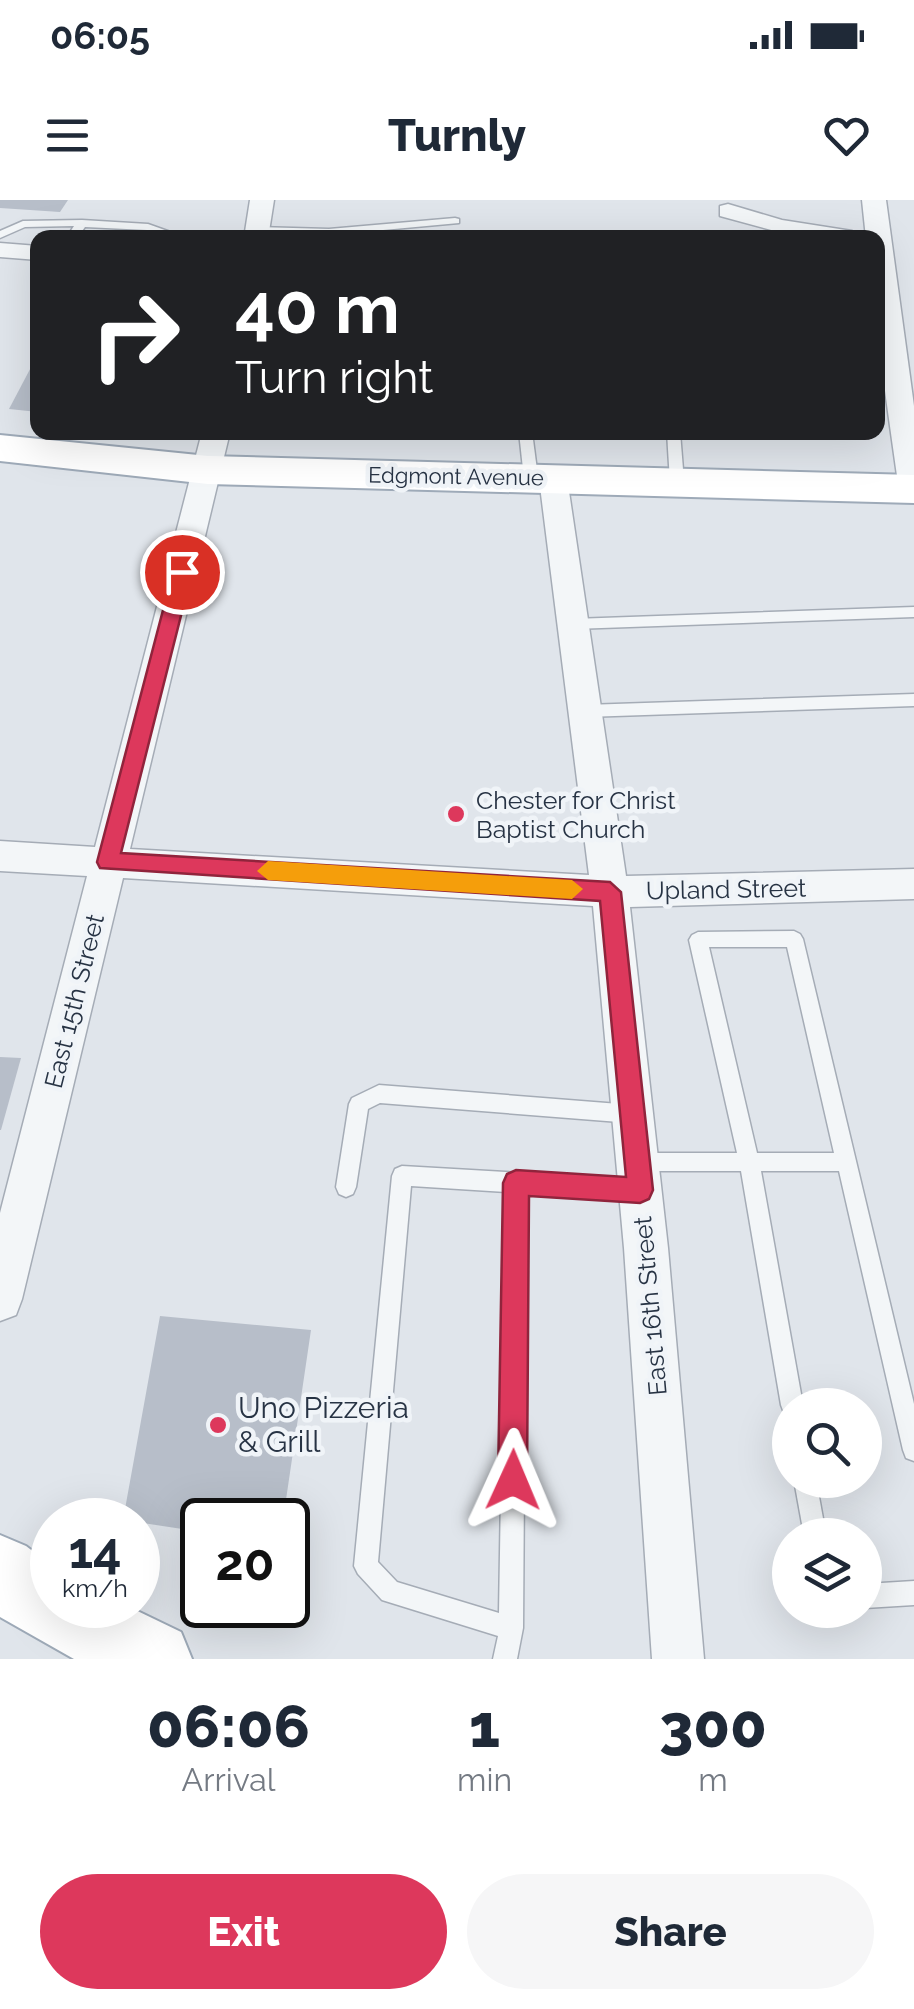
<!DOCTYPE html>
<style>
body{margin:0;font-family:Raleway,sans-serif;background:#f6f6f7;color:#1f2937;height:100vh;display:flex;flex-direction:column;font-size:38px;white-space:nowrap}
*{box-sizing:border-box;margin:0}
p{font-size:32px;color:#747a83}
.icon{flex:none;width:55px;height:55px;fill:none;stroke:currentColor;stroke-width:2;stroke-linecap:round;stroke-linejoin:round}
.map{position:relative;height:1459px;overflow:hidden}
.sheet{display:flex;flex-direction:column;background:#fff;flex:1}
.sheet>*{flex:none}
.hud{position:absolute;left:30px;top:30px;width:855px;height:210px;border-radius:20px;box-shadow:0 10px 40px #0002;background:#202124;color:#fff;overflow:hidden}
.tools{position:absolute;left:772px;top:1188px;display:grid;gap:20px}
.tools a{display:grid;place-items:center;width:110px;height:110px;border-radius:50%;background:#fff;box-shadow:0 10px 40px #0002;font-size:50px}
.speed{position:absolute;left:30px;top:1298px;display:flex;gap:20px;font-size:50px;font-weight:700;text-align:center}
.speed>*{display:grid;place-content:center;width:130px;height:130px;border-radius:50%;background:#fff;box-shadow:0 10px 40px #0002;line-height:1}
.speed small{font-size:25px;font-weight:400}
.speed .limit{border:5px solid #111;border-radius:15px;background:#fff;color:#111}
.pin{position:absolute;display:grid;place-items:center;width:85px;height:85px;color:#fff;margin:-42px;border:5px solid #fff;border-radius:50%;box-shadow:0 2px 10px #0007}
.me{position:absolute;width:110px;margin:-55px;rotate:1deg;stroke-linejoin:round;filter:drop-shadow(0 0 8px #0008)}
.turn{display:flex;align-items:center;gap:35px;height:210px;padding:0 40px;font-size:45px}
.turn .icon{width:130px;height:130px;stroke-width:2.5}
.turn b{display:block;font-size:70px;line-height:85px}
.eta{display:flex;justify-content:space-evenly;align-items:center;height:170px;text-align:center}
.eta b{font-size:60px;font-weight:800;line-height:70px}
.primary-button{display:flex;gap:20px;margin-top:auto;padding:20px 40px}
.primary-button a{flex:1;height:115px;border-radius:60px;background:#dd385c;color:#fff;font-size:40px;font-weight:800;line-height:115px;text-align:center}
.primary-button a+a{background:#f6f6f7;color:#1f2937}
.status{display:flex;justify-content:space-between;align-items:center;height:70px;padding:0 50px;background:#fff;direction:ltr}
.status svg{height:28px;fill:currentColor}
header{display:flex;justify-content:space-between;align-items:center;height:130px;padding:0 40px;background:#fff;font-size:45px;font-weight:800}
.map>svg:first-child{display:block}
.building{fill:#b7bec9}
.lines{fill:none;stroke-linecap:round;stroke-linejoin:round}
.lane-casing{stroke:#a5acb6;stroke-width:3}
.street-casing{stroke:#a5acb6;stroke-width:3}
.primary-casing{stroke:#9eaab8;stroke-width:4}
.lane{fill:#f3f6f8;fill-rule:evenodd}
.street{fill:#f3f6f8;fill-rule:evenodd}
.primary{fill:#fff;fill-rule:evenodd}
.route{fill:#dd385c;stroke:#90243c;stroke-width:2.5}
.slow{fill:#f59e0b}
.poi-dot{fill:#dd385c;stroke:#f0f4f8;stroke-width:4}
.labels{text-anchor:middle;stroke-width:9;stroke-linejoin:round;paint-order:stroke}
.far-street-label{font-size:22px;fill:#273344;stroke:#f0f4f8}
.poi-label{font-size:25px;fill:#273344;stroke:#f0f4f8;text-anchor:start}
.street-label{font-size:25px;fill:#273344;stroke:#f0f4f8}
.near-poi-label{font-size:30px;fill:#273344;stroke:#f0f4f8;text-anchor:start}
</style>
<div class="status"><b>06:05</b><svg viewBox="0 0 49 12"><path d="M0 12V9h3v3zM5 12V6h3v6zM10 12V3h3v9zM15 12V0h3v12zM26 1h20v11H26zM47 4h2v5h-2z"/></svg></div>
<header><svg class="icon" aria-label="menu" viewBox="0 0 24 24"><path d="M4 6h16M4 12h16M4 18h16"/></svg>Turnly<svg class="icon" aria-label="heart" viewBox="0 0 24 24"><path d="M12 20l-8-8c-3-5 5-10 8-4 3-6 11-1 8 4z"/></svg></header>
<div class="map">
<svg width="914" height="1459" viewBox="0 0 914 1459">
<rect width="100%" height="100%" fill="#e0e5eb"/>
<!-- building -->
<g class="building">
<polygon points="0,0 68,0 60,12 0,8"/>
<polygon points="38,154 38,212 9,209"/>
<polygon points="0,857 21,858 1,930 0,930"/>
<polygon points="160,1116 311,1130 283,1320 202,1320 202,1332 123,1320"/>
</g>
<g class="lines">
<!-- lane casing -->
<g class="lane-casing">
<g id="lane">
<polygon points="455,18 459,19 459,23 329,35 257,33 251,30 257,27 329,29"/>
<polygon points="82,20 148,24 176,34 174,38 163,38 147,30 85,27 77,38 66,38 74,26 25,27 0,38 0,31 23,21"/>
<polygon points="519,232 532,232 538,278 536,281 531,282 524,278"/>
<polygon points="667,232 680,232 684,282 677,286 670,282"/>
<polygon points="914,407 914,417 573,429 566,424 573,419"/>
<polygon points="914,494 914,506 585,517 577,511 585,505"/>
<path d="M794 731 800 734 803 739 914 1204V1261L906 1258 903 1250 839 971H761L803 1205H790V1215L784 1213 781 1205 741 971H637L630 969 627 962 630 955 637 953H737L689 740 692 735 698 732ZM709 747H787L834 953H757Z"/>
<polygon points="379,885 632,905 639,908 642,914 639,920 632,923 380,903 368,909 356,987 353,994 346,997 339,994 336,987 349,904 352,898"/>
<path d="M402 966 640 980 647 983 650 990 647 997 640 1000 526 993 523 1428 517 1459H493L498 1436 382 1400 358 1374 354 1366 392 976 395 969ZM411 986 506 992 499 1413 397 1382 378 1362Z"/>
<polygon points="794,1280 816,1280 826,1335 804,1335"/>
<polygon points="914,1381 914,1405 865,1408 865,1384"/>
</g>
</g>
<!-- street casing -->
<g class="street-casing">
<g id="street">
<polygon points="250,0 274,0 268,38 244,38"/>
<polygon points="862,0 886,0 914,206 914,300 899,290 878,141 878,38 866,38"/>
<polygon points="728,4 782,20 852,31 864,38 801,38 720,16 720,6"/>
<polygon points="0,43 38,46 38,60 0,57"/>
<polygon points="202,232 230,232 130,649 589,675 539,278 553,269 567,278 626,676 914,669 914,699 630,707 668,1048 704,1459 652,1459 624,1048 593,706 123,678 22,1099 16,1115 0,1121 0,1013 87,676 0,671 0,641 95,647"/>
</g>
</g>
<!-- primary casing -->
<g class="primary-casing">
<g id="primary">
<polygon points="0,235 208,256 914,275 914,303 208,284 0,261"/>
<polygon points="0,1335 26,1346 52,1366 52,1405 125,1405 181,1432 192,1459 74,1459 0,1417"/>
</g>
</g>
<!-- lane -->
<use href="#lane" class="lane"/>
<!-- street -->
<use href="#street" class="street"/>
<!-- primary -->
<use href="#primary" class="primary"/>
</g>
<!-- route -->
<polygon class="route" points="182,366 192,372 121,653 610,682 621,692 653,990 649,999 640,1003 529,996 527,1280 523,1290 513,1295 502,1290 498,1280 503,983 507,974 516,970 626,977 600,701 100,668 97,662 173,372"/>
<!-- slow -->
<polygon class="slow" points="268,661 572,680 583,689 572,699 268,680 257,671"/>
<!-- markers -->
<g class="poi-dot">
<circle cx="456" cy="614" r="10"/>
<circle cx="218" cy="1225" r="10"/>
</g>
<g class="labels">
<!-- far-street labels -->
<g class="far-street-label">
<text transform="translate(456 276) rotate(1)" y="8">Edgmont Avenue</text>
</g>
<!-- poi labels -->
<g class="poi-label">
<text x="476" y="609">Chester for Christ<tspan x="476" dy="29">Baptist Church</tspan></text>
</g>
<!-- street labels -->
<g class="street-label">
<text transform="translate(726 689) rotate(-1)" y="9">Upland Street</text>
<text transform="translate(74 801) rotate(-76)" y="9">East 15th Street</text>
<text transform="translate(650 1106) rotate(-95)" y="9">East 16th Street</text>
</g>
<!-- near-poi labels -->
<g class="near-poi-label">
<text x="238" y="1218">Uno Pizzeria<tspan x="238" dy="34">&amp; Grill</tspan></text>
</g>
</g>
</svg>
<div class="tools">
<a><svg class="icon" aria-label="search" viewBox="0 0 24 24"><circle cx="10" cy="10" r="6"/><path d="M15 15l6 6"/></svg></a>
<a><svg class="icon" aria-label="layers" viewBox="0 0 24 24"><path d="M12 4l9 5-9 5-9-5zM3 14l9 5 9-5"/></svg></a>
</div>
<div class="speed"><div>14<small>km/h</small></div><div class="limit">20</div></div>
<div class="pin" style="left:182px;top:372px;background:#d93025"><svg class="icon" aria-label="arrive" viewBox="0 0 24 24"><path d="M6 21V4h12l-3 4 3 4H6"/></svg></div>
<svg class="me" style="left:513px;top:1280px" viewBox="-20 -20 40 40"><path d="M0-17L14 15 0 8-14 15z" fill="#dd385c" stroke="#fff" stroke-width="4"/></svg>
<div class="hud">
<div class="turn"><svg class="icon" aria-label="right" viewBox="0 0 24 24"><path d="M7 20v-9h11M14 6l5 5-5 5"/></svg><div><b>40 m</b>Turn right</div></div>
</div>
</div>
<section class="sheet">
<div class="eta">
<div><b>06:06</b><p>Arrival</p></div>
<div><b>1</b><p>min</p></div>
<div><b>300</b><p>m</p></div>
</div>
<div class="primary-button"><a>Exit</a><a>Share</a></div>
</section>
